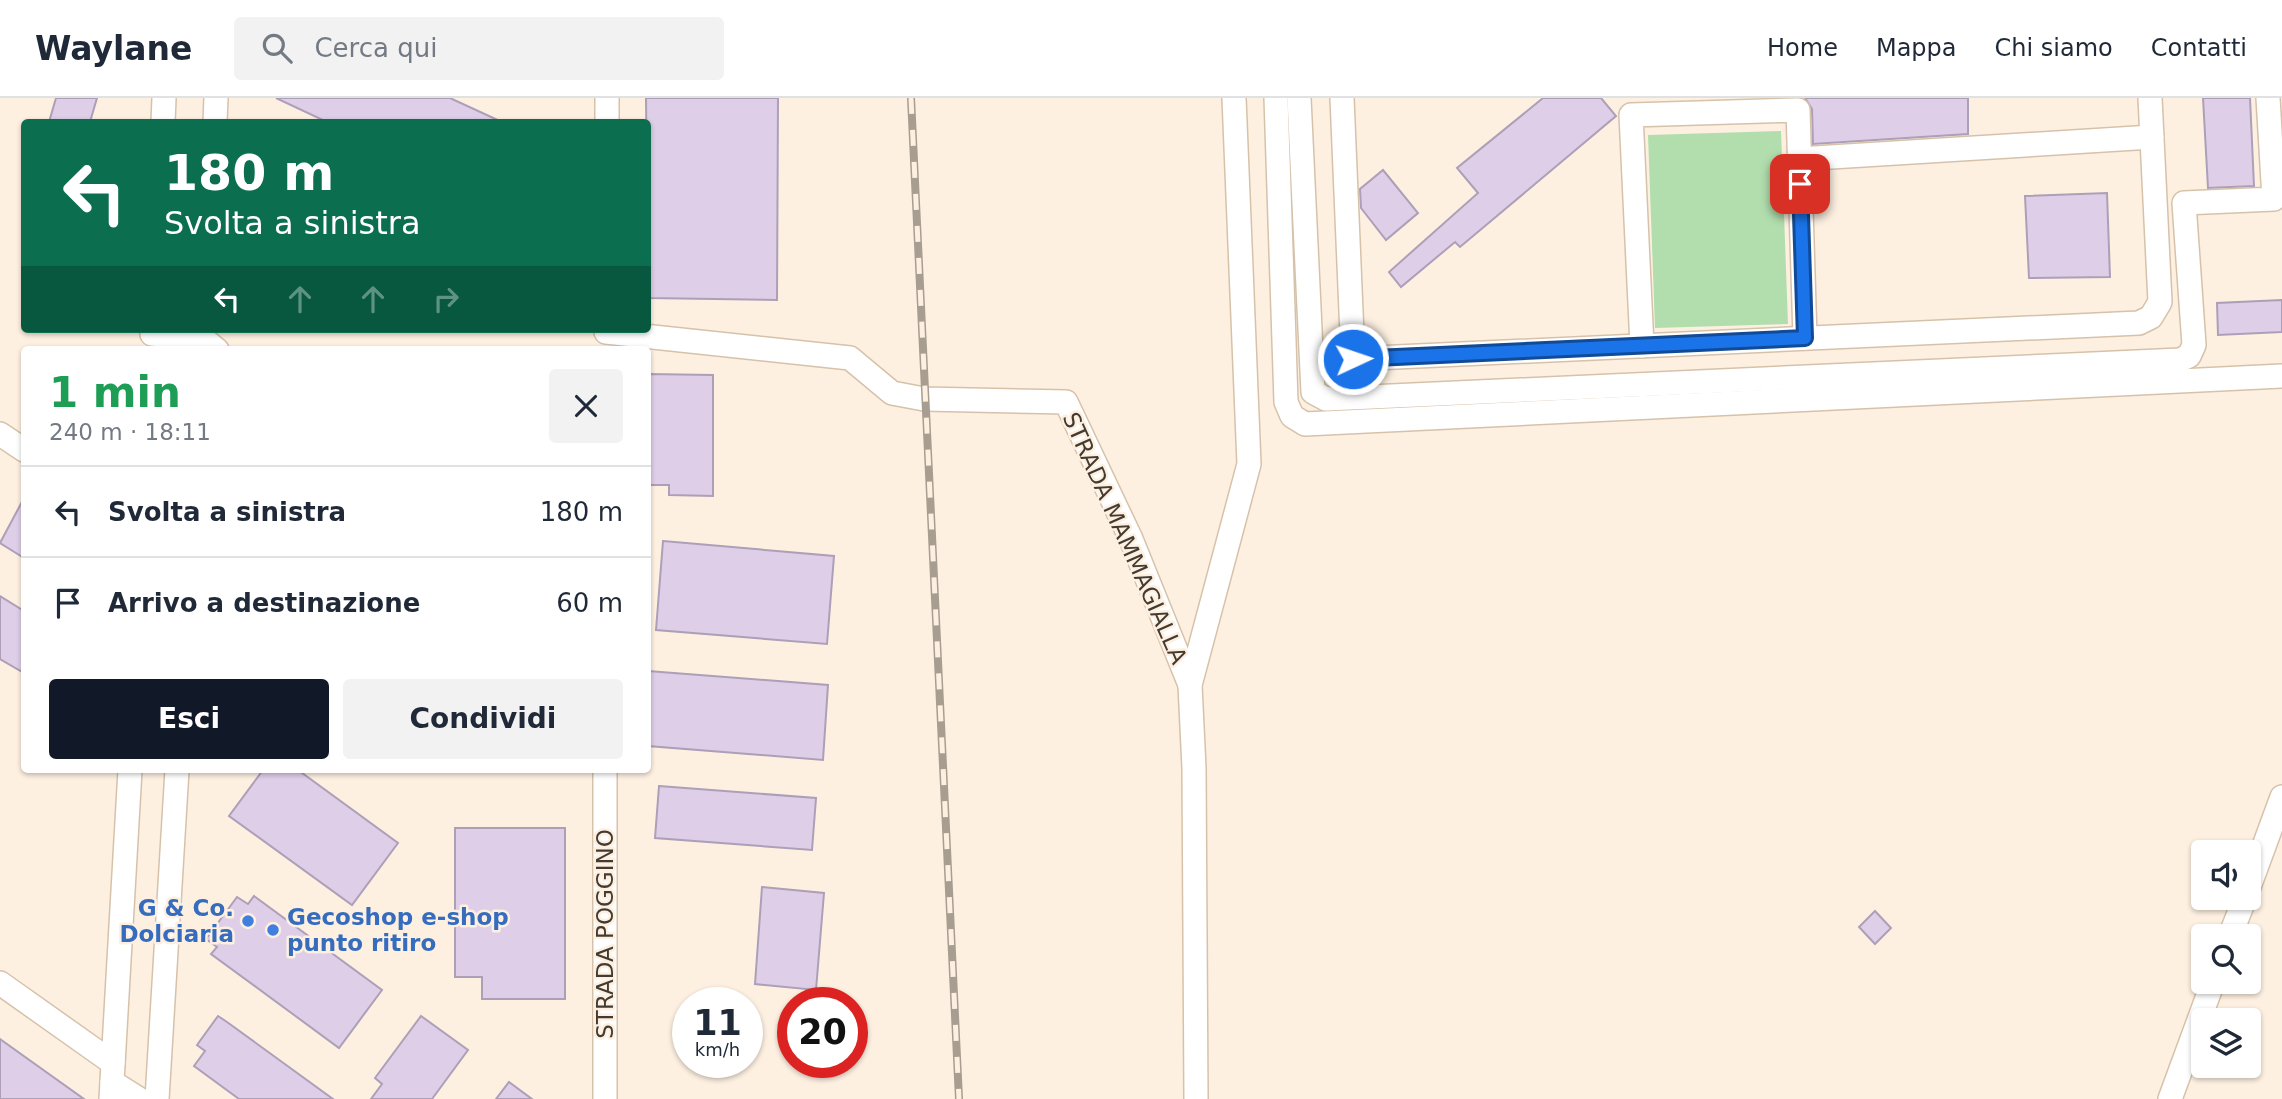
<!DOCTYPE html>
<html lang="it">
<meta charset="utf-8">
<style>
body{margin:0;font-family:"DejaVu Sans",sans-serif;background:#f2f2f3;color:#1f2937;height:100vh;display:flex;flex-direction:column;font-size:26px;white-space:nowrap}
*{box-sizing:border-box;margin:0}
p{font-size:23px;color:#747a83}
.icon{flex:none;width:38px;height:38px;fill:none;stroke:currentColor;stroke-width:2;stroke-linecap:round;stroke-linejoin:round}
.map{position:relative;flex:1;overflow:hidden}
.details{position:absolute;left:21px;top:248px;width:630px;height:427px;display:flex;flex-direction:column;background:#fff;border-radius:7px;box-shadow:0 2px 5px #0004}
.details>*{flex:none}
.banner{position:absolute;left:21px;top:21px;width:630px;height:214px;border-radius:7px;box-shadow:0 2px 5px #0004;background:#0b6e4f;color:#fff;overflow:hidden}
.fabs{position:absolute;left:2191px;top:742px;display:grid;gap:14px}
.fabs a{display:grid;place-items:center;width:70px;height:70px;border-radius:7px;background:#fff;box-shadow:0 2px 5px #0004;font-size:35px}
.speed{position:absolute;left:672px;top:889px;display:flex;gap:14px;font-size:35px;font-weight:700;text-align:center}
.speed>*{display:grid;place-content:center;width:91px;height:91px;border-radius:50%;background:#fff;box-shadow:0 2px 5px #0004;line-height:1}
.speed small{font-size:18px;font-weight:400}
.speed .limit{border:10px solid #d22;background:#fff;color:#111}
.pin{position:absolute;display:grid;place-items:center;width:60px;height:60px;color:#fff;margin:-30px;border-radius:14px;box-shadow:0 4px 10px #0006}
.me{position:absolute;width:77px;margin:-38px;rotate:87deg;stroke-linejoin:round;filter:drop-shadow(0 0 5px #0008)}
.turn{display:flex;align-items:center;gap:24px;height:147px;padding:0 28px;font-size:32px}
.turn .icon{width:91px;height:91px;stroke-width:2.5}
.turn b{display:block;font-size:49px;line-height:60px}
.lanes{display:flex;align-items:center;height:66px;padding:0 28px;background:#0003;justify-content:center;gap:35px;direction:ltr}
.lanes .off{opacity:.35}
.round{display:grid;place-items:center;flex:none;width:74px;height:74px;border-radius:7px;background:#f2f2f3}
.head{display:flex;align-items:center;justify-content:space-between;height:119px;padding:0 28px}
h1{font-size:42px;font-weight:700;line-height:52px;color:#1e9e55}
.button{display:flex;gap:14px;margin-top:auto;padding:14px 28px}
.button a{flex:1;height:80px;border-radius:7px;background:#111827;color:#fff;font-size:28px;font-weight:700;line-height:80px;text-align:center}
.button a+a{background:#f2f2f3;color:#1f2937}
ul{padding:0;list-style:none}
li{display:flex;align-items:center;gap:21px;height:91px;padding:0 28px;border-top:2px solid #e0e1e3}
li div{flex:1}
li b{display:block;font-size:26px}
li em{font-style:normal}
header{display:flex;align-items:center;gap:42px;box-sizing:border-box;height:98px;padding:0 35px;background:#fff;border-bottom:2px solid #e0e1e3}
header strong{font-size:33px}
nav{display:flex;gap:38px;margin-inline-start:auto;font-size:24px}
.search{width:490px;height:63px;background:#f2f2f3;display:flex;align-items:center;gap:18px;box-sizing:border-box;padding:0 24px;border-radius:7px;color:#747a83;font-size:26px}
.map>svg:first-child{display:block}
.green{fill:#b2deae}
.building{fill:#decee8;stroke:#ae9fb8;stroke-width:2}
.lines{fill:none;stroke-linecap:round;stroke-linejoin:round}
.minor-casing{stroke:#d6c2aa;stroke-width:26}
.minor{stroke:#fff;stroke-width:23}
.rail-casing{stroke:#a89d91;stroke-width:8}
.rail{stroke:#fdf0e1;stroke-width:5;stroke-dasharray:16;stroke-linecap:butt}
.route-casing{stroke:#114b97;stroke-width:18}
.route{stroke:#1a73e8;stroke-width:12}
.shop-dot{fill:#3f7fe0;stroke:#fdf0e1;stroke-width:2.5}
.labels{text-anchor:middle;stroke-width:5;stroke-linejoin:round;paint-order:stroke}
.street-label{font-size:23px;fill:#433b31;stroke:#fdf0e1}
.shop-label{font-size:23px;font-weight:bold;fill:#366cbe;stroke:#fdf0e1;text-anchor:end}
</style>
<header>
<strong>Waylane</strong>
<div class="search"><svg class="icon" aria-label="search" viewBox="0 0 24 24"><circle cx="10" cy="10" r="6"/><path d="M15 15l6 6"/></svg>Cerca qui</div>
<nav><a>Home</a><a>Mappa</a><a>Chi siamo</a><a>Contatti</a></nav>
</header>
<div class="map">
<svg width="2282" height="1001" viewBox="0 0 2282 1001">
<rect width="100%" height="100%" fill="#fdf0e1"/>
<!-- green -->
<polygon class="green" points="1781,33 1788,226 1655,230 1648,37"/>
<!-- building -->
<g class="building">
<polygon points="56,0 97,0 90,24 49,24"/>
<polygon points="276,0 450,0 502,24 327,24"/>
<polygon points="646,0 778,0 777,202 648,200"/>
<polygon points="1543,0 1601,0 1616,18 1460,149 1455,144 1401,189 1389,174 1478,95 1457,70"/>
<polygon points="1805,0 1968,0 1968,36 1813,46 1812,11"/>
<polygon points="2203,0 2250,0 2254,88 2208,90"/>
<polygon points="1383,72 1418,115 1386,142 1361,110 1360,91"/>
<polygon points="2107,95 2110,179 2029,180 2025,98"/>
<polygon points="2282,202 2282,234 2218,237 2217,205"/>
<polygon points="648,276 713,277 713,398 669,397 669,387 650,387"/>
<polygon points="24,400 24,460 0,445"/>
<polygon points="663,443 834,458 827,546 656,532"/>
<polygon points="0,498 24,513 24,575 0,561"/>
<polygon points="648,573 828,587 823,662 648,648"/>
<polygon points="263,672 298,672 398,745 352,807 229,718"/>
<polygon points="659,688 816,700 812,752 655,740"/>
<polygon points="455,730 565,730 565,901 482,901 482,879 455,879"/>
<polygon points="762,789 824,795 816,892 755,886"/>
<polygon points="254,798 382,892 339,950 211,856 217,849 206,841 237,799 248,806"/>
<polygon points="1875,813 1891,830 1875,846 1859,829"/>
<polygon points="218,918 227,924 333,1001 239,1001 194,968 205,953 197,947"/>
<polygon points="421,918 468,952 432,1001 371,1001 382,986 375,980"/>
<polygon points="0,941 84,1001 0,1001"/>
<polygon points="509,984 532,1001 496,1001"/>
</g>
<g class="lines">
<!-- minor casing -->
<g class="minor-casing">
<g id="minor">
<polyline points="1276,0 1286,304 1292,318 1305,326 2282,278"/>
<polyline points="1299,0 1313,294 1326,301 2180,262 2189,258 2194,247 2184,105 2274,101 2268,0"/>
<polyline points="1342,0 1353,261 2139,225 2151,219 2160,204 2150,0"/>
<polyline points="163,24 164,0"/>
<polyline points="215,24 216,0"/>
<polyline points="607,24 607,0"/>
<polyline points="1799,61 2152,39"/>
<polyline points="606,234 850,260 892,295 924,301 1066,304 1131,441 1190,587"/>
<polyline points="152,236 205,242 217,252"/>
<polyline points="1642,248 1631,17 1798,12 1805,240"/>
<polyline points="0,336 24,352"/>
<polyline points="605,672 605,1001"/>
<polyline points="2249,789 2282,699"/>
<polyline points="2230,838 2245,800"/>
<polyline points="0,885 113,965"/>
<polyline points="112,984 139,1001"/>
<polyline points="111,1001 130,672"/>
<polyline points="157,1001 177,672"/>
<polyline points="1196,1001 1194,670 1190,587 1249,366 1234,0"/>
<polyline points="2170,1001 2213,884"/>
</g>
</g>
<!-- minor -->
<use href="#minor" class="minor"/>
<!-- rail casing -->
<g class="rail-casing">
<polyline id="rail" points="911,0 959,1001"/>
</g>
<!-- rail -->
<use href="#rail" class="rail"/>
</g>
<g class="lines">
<!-- route casing -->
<g class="route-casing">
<polyline id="route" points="1353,261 1805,240 1800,86"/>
</g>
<!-- route -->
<use href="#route" class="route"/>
</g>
<!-- markers -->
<g class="shop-dot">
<circle cx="248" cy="823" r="7"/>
<circle cx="273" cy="832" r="7"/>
</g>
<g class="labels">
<!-- street labels -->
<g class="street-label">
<text transform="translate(1125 440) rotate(66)" y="8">STRADA MAMMAGIALLA</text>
<text transform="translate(605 836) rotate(-90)" y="8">STRADA POGGINO</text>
</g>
<!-- shop labels -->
<g class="shop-label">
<text x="234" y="818">G &amp; Co.<tspan x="234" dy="26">Dolciaria</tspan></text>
<text x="287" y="827" text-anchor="start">Gecoshop e-shop<tspan x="287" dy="26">punto ritiro</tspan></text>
</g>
</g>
</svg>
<div class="fabs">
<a><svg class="icon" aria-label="sound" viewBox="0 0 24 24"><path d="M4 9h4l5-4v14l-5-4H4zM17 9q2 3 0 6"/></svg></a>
<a><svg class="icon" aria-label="search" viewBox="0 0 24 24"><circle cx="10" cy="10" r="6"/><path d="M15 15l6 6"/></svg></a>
<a><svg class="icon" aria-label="layers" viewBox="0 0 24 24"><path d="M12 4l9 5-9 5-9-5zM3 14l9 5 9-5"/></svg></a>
</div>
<div class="speed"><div>11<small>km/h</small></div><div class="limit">20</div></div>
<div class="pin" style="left:1800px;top:86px;background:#d93025"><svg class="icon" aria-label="arrive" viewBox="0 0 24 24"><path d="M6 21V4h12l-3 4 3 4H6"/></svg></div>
<svg class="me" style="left:1353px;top:261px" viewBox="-20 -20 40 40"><circle r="17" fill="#1a73e8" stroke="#fff" stroke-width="3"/><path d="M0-11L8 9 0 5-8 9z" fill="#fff"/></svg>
<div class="banner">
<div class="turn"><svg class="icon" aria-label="left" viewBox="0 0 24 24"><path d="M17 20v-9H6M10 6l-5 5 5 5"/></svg><div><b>180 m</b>Svolta a sinistra</div></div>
<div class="lanes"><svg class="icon" aria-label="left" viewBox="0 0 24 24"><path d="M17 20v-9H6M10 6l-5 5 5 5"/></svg><svg class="icon off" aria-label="ahead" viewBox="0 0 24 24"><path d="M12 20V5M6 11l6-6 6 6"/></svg><svg class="icon off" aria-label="ahead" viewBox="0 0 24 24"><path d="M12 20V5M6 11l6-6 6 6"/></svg><svg class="icon off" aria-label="right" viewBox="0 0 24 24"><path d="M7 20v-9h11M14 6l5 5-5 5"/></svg></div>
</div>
<section class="details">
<div class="head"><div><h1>1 min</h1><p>240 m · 18:11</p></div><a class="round"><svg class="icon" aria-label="close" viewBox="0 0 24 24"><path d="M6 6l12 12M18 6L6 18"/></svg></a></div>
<ul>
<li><svg class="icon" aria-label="left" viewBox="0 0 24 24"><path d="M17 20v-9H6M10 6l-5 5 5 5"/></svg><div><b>Svolta a sinistra</b></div><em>180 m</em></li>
<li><svg class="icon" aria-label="arrive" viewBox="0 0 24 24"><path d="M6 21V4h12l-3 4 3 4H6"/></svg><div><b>Arrivo a destinazione</b></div><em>60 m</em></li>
</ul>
<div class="button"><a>Esci</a><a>Condividi</a></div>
</section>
</div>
